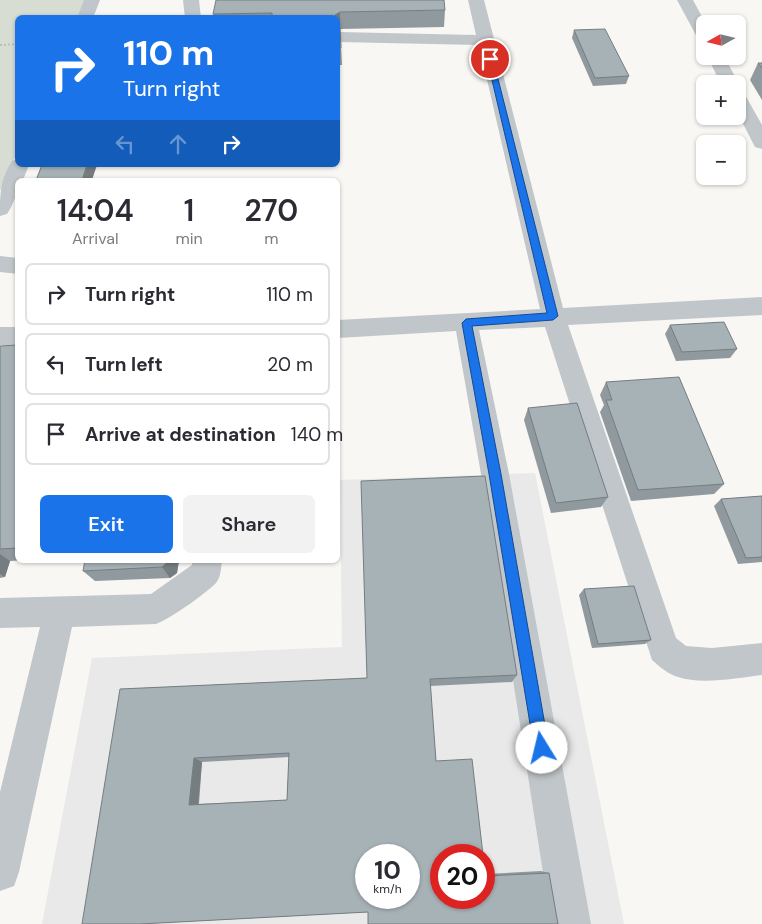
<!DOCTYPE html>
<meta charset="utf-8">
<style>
body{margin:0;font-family:"DM Sans",sans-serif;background:#f2f2f3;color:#2b2b33;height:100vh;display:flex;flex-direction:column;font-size:19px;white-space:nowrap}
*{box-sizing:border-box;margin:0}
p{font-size:16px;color:#7c7c81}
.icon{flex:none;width:28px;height:28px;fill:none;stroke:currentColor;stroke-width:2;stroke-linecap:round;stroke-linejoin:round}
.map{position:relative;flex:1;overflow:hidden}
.details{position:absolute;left:15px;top:178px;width:325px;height:385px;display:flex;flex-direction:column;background:#fff;border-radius:8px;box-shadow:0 1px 4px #0004}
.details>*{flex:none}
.hud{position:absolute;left:15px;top:15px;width:325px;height:152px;border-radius:8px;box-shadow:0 1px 4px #0004;background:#1a73e8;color:#fff;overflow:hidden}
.needle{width:32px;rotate:262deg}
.buttons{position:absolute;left:696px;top:15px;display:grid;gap:10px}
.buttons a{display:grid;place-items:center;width:50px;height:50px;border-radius:8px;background:#fff;box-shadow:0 1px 4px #0004;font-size:25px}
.speed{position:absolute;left:355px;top:844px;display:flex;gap:10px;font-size:25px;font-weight:700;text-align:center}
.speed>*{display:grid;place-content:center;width:65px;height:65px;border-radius:50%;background:#fff;box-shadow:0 1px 4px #0004;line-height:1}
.speed small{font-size:12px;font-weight:400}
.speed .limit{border:8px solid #d22;background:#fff;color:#111}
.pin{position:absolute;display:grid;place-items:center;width:42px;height:42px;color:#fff;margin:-21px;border:2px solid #fff;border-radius:50%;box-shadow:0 1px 5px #0007}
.me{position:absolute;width:55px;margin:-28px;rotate:351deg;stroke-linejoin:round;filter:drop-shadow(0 0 4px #0008)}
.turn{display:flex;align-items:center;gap:18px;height:105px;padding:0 25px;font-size:22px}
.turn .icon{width:65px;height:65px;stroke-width:2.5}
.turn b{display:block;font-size:35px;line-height:42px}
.lanes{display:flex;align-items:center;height:48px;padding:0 25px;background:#0003;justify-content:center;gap:25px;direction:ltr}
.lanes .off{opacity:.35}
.eta{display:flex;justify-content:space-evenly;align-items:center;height:85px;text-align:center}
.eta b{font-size:30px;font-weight:600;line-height:35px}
.action{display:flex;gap:10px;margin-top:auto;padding:10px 25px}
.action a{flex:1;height:58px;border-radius:8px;background:#1a73e8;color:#fff;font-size:20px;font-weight:600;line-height:58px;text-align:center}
.action a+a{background:#f2f2f3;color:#2b2b33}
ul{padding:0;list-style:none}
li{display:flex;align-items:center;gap:15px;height:62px;margin:0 10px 8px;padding:0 15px;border:2px solid #e1e1e2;border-radius:8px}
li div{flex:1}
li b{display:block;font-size:19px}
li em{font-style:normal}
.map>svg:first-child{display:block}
.built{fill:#e8e9e8;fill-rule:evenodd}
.green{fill:#d8ddd3}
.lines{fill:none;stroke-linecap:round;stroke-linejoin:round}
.path{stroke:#babec0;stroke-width:2;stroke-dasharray:2 2;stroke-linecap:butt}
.minor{fill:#c0c6c9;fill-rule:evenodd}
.wall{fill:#90999d;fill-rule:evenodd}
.shaded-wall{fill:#757d80}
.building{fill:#a7b2b7;stroke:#757d80;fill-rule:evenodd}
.route{fill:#1a73e8;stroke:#114b97}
</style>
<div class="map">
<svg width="762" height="924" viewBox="0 0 762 924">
<rect width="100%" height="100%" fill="#f8f7f4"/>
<!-- built -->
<path class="built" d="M535 473 624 924H42L92 658 342 647 340 480ZM366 855H409V898H366ZM441 855H484V898H441Z"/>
<!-- green -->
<polygon class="green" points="0,0 87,0 79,17 18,18 17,152 0,191"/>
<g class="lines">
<!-- path -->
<polyline class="path" points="0,45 18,44"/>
<!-- minor -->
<g class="minor">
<polygon points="84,0 100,0 93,18 77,18"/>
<polygon points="183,0 199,0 201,18 185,18"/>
<path d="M468 0H484L563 308 762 297V315L568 325 676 638 686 646 712 648 762 643V675C738 678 701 685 678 677 668 674 660 667 652 660L545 327 479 330 509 474 591 924H551L481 474 456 331 338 338V320L540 309 479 45 338 42V32L476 35Z"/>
<polygon points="677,0 693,0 706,24 705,42 699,40 697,37"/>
<polygon points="707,56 724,56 739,84 738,86 738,84 721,84"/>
<polygon points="738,92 744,93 762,125 762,149 755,147 738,114"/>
<path d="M18 159V165H29L23 180H18C18 193 14 203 7 214L0 216C0 194 0 180 12 161Z"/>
<polygon points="0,256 18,258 18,274 0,272"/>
<rect x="0" y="327" width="18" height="18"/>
<path d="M192 560H222C221 568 221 577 216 583 205 594 170 619 156 624L72 627 19 872 14 886 0 891V792L40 627 0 628V598L151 594 192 565Z"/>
</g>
</g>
<!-- wall -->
<g class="wall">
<polygon points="445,10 444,27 340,29 342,65 338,65 338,18 214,18 213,14"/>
<polygon points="574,30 629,76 626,84 593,86 572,38"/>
<polygon points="758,63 762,63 762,100 750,80"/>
<polygon points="670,325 737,349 730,358 676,361 665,334"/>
<polygon points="18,345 18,560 27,560 10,561 5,577 0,578 0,346"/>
<polygon points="606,382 724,484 714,494 631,501 600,412 604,405 600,395"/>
<polygon points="528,408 608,497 601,507 551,513 524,420"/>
<polygon points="762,496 762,562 738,564 714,506 721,499"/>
<polygon points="179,560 177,573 170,578 95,581 83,571"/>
<polygon points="584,589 651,640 645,644 592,648 579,595"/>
<path d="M517 675 512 682 430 686 436 761 485 874 541 871 549 873 368 912 140 924 120 689 367 678ZM289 757 287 800 199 804 202 762Z"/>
</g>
<!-- shaded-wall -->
<g class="shaded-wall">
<polygon points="340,12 340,29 338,31 338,18 335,18 335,15"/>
<polygon points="87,165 97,165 92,180 82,180"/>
<polygon points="0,554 10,561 5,577 0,574"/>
<polygon points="169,560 179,560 177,573 170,578 162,567"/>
<polygon points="194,758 202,762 198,806 189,805"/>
</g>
<!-- building -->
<g class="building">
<polygon points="216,0 444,0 445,10 340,12 335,15 335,18 272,18 272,13 213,14"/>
<polygon points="338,26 340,27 341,48 338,48"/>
<polygon points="605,29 629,76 595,78 574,30"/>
<polygon points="758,63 762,63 762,68"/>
<polygon points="42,165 87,165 82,180 36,180"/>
<polygon points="724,322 737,349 682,352 670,325"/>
<polygon points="18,345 18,548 0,549 0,346"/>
<polygon points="679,377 724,484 638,490 606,400 612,400 606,382"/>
<polygon points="577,403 608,497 556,503 528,408"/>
<path d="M485 476 517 675 430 679 436 761 472 759 483 855H441V898H484V861L485 876 549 873 558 924H368V912L140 924H82L120 689 367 678 361 481ZM289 753 287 800 189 805 194 758ZM366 855H409V898H366Z"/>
<polygon points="762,496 762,557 746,558 721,499"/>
<polygon points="85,560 169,560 168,562 162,567 83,571"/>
<polygon points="634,586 651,640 598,644 584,589"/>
</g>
<!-- route -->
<polygon class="route" points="490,57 493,59 558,316 553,320 472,326 501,474 549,748 547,753 542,755 536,753 534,748 489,474 462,323 466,319 547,313 487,59"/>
</svg>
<div class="buttons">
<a><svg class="needle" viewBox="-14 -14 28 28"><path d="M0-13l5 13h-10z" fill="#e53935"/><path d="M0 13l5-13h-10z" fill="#7c7c81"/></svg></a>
<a>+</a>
<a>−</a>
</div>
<div class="speed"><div>10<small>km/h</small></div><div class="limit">20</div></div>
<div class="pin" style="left:490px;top:59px;background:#d93025"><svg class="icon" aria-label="arrive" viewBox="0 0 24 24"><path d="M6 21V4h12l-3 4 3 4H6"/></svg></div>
<svg class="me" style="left:542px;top:748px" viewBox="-20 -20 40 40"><circle r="19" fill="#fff"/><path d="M0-13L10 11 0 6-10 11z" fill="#1a73e8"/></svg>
<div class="hud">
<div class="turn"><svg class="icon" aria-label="right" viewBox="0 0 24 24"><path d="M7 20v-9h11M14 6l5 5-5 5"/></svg><div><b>110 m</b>Turn right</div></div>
<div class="lanes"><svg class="icon off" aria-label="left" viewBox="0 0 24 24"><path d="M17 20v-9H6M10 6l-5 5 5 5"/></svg><svg class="icon off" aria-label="ahead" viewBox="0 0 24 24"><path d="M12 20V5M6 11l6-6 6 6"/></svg><svg class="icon" aria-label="right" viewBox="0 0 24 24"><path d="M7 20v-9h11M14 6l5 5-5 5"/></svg></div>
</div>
<section class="details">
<div class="eta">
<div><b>14:04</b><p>Arrival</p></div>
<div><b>1</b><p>min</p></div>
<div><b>270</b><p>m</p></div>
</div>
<ul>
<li><svg class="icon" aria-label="right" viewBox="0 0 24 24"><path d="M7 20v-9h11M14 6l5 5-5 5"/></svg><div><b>Turn right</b></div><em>110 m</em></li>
<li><svg class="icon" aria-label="left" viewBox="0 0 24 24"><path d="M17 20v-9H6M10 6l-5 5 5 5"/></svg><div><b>Turn left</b></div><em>20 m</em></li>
<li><svg class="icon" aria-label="arrive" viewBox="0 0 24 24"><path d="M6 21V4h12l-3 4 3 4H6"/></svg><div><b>Arrive at destination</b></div><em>140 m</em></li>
</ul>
<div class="action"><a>Exit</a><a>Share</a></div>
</section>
</div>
